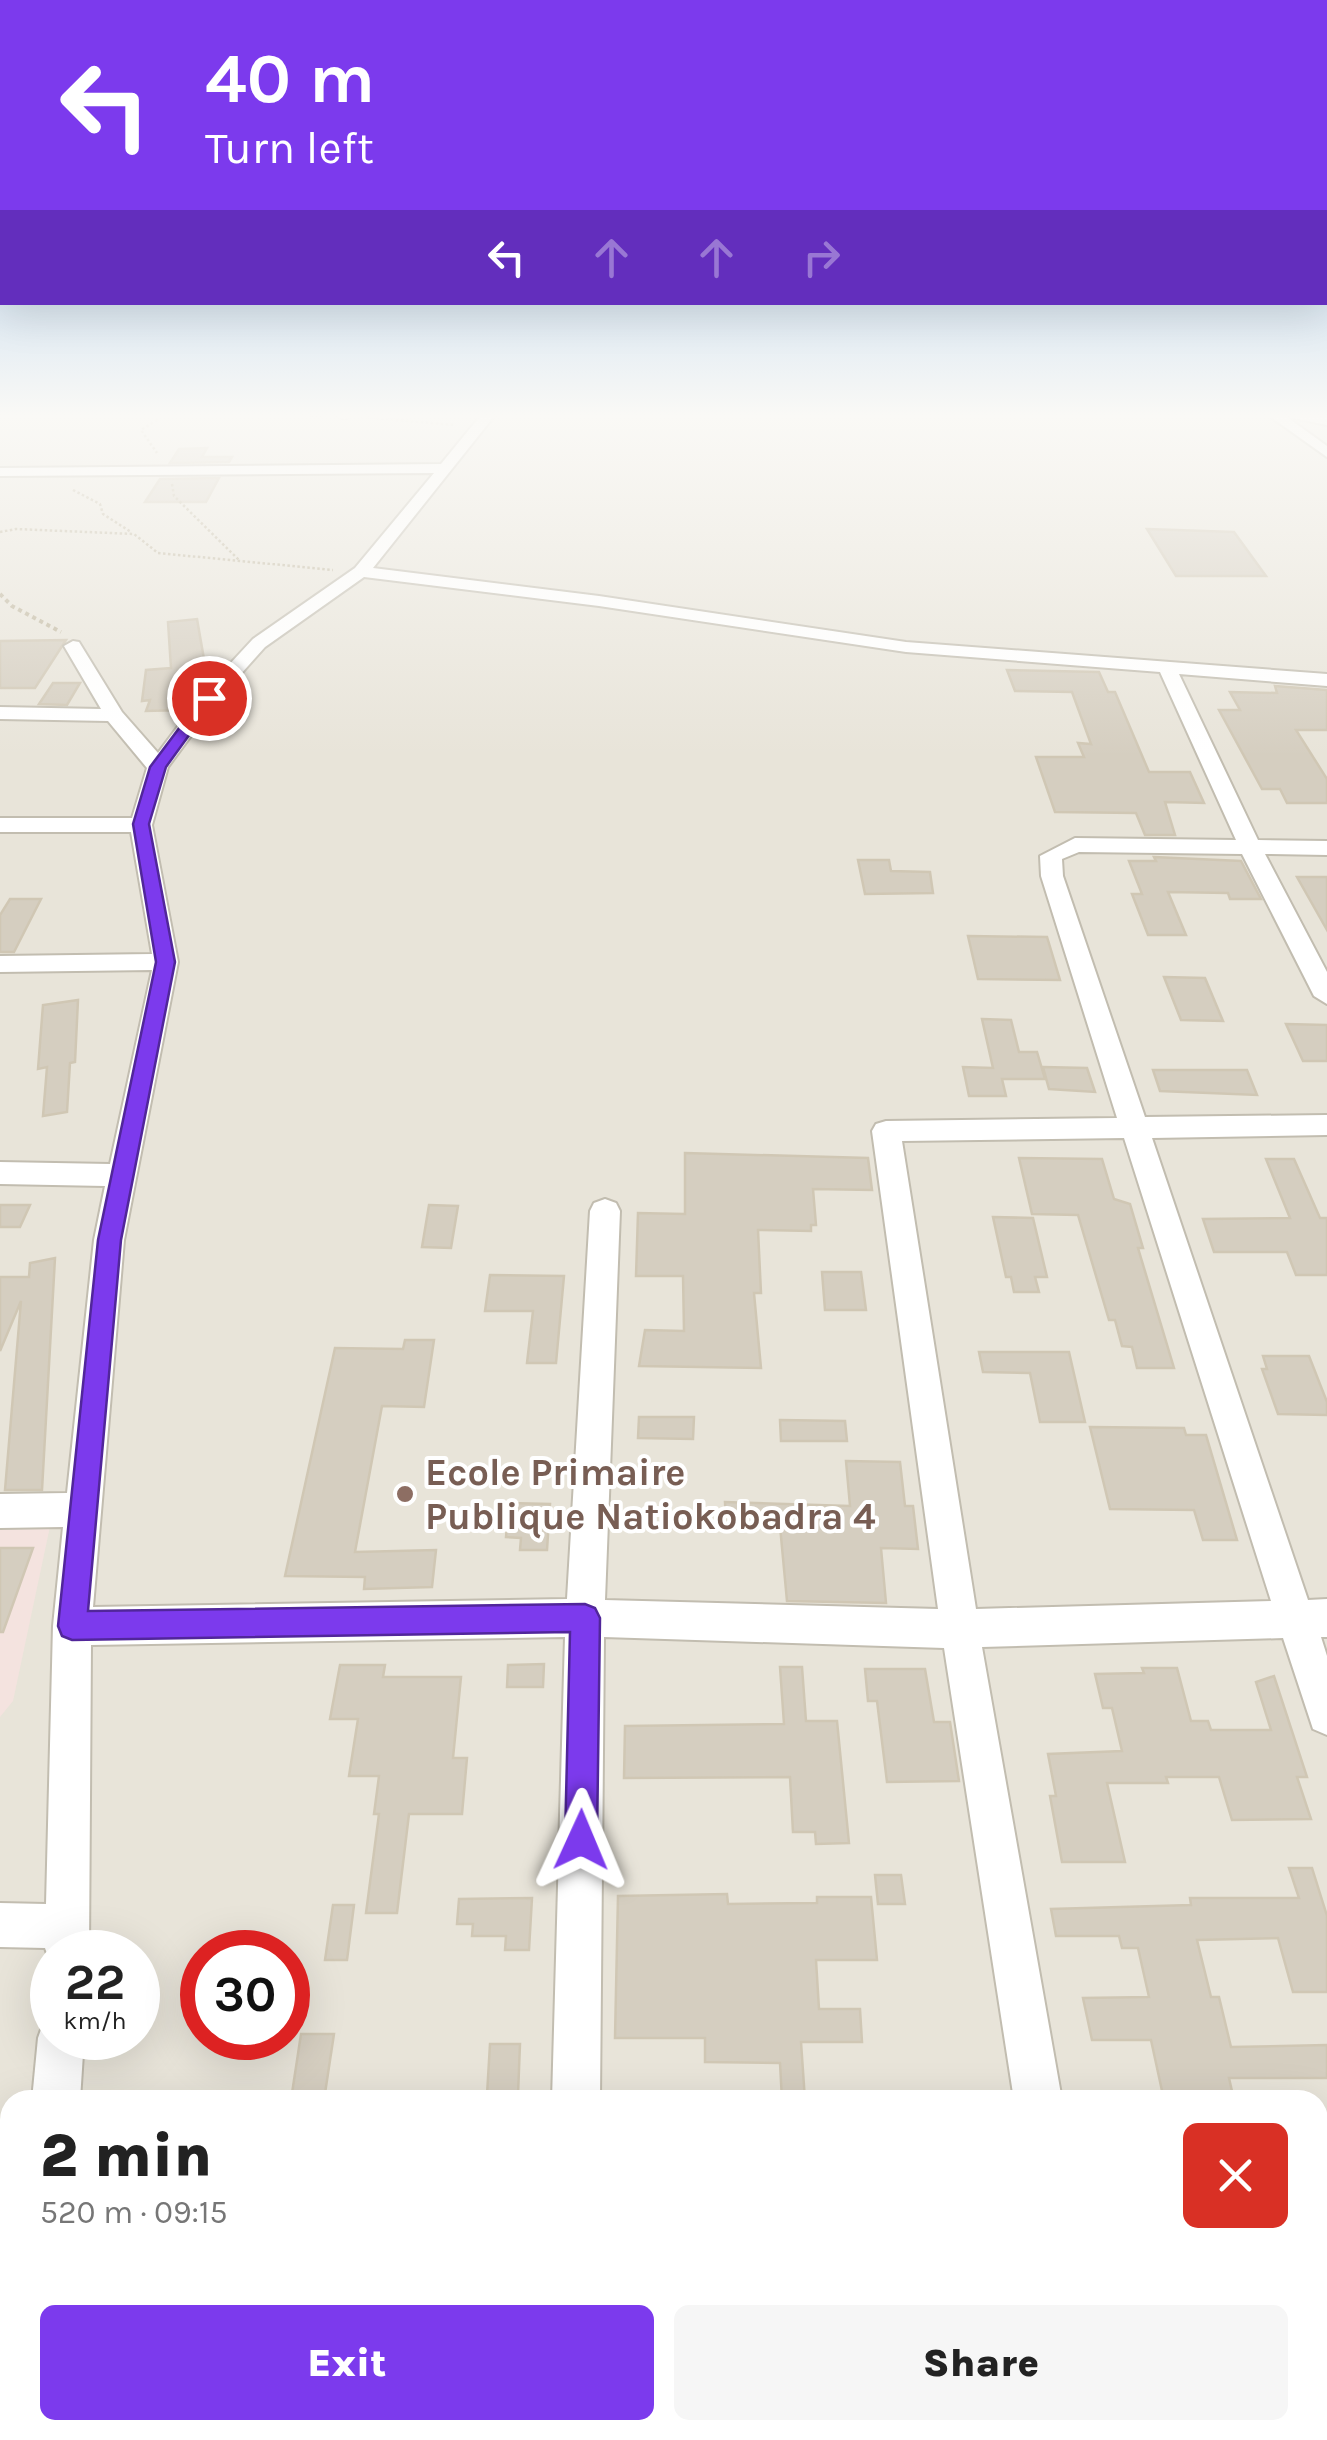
<!DOCTYPE html>
<meta charset="utf-8">
<style>
body{margin:0;font-family:Karla,sans-serif;background:#f6f6f6;color:#222;height:100vh;display:flex;flex-direction:column;font-size:38px;white-space:nowrap}
*{box-sizing:border-box;margin:0}
p{font-size:32px;color:#767676}
.icon{flex:none;width:55px;height:55px;fill:none;stroke:currentColor;stroke-width:2;stroke-linecap:round;stroke-linejoin:round}
.map{position:relative;flex:1;overflow:hidden}
.drawer{position:absolute;left:0px;top:2090px;width:1328px;height:350px;display:flex;flex-direction:column;background:#fff;border-radius:30px 30px 0 0;box-shadow:0 10px 40px #0002}
.drawer>*{flex:none}
.guide{position:absolute;left:0px;top:0px;width:1328px;height:305px;box-shadow:0 10px 40px #0002;background:#7c3aed;color:#fff;overflow:hidden}
.speed{position:absolute;left:30px;top:1930px;display:flex;gap:20px;font-size:50px;font-weight:700;text-align:center}
.speed>*{display:grid;place-content:center;width:130px;height:130px;border-radius:50%;background:#fff;box-shadow:0 10px 40px #0002;line-height:1}
.speed small{font-size:25px;font-weight:400}
.speed .limit{border:15px solid #d22;background:#fff;color:#111}
.pin{position:absolute;display:grid;place-items:center;width:85px;height:85px;color:#fff;margin:-42px;border:5px solid #fff;border-radius:50%;box-shadow:0 2px 10px #0007}
.me{position:absolute;width:110px;margin:-55px;rotate:1deg;stroke-linejoin:round;filter:drop-shadow(0 0 8px #0008)}
.turn{display:flex;align-items:center;gap:35px;height:210px;padding:0 40px;font-size:45px}
.turn .icon{width:130px;height:130px;stroke-width:2.5}
.turn b{display:block;font-size:70px;line-height:85px}
.lanes{display:flex;align-items:center;height:95px;padding:0 40px;background:#0003;justify-content:center;gap:50px;direction:ltr}
.lanes .off{opacity:.35}
.round{display:grid;place-items:center;flex:none;width:105px;height:105px;border-radius:15px;background:#f6f6f6}
.summary{display:flex;align-items:center;justify-content:space-between;height:170px;padding:0 40px}
h1{font-size:60px;font-weight:800;line-height:75px}
.action{display:flex;gap:20px;margin-top:auto;padding:20px 40px}
.action a{flex:1;height:115px;border-radius:15px;background:#7c3aed;color:#fff;font-size:40px;font-weight:800;line-height:115px;text-align:center}
.action a+a{background:#f6f6f6;color:#222}
.map>svg:first-child{display:block}
.residential{fill:#e8e4d9;fill-rule:evenodd}
.medical{fill:#f4e3df}
.building{fill:#d5cec0;stroke:#d0c7b4;stroke-width:2.5}
.lines{fill:none;stroke-linecap:round;stroke-linejoin:round}
.minor-casing{stroke:#c2bdb0;stroke-width:4}
.path-far1{stroke:#c0b79f;stroke-width:2.5;stroke-dasharray:2.5 2.5;stroke-linecap:butt}
.path{stroke:#c0b79f;stroke-width:4;stroke-dasharray:4 4;stroke-linecap:butt}
.minor{fill:#fff;fill-rule:evenodd}
.route{fill:#7c3aed;stroke:#51269a;stroke-width:2.5}
.education-dot{fill:#8d6e63;stroke:#fff;stroke-width:4}
.labels{text-anchor:middle;stroke-width:8;stroke-linejoin:round;paint-order:stroke}
.education-label{font-size:38px;font-weight:bold;fill:#785e54;stroke:#fff;text-anchor:start}
</style>
<div class="map">
<svg width="1327" height="2440" viewBox="0 0 1327 2440">
<rect width="100%" height="100%" fill="#f4f2ea"/>
<!-- residential -->
<path class="residential" d="M0 415H1327V2440H0ZM52 1952H138V2038H52ZM202 1952H288V2038H202ZM10 2100H1318V2430H10Z"/>
<!-- medical -->
<polygon class="medical" points="52,1517 13,1701 0,1717 0,1519"/>
<!-- building -->
<g class="building">
<polygon points="207,448 202,457 232,457 229,462 170,463 179,449"/>
<polygon points="219,478 206,502 145,502 160,479"/>
<polygon points="1147,529 1234,532 1266,576 1176,576"/>
<polygon points="197,619 208,682 201,683 202,689 185,710 146,711 150,700 142,701 146,670 171,668 168,622"/>
<polygon points="66,640 35,688 0,688 0,641"/>
<polygon points="1007,670 1099,672 1108,692 1115,692 1149,772 1190,772 1204,803 1165,802 1175,835 1145,835 1136,813 1055,812 1036,757 1084,757 1078,743 1091,744 1072,692 1015,691"/>
<polygon points="53,683 80,683 67,705 39,704"/>
<polygon points="1275,686 1327,690 1327,730 1296,730 1327,779 1327,803 1287,803 1280,789 1262,789 1219,710 1240,710 1230,692 1277,693"/>
<polygon points="1154,857 1241,861 1261,899 1230,899 1228,893 1168,892 1186,935 1148,935 1132,894 1142,894 1129,861 1156,861"/>
<polygon points="858,860 889,860 891,871 930,872 933,893 865,894"/>
<polygon points="1297,877 1327,877 1327,930"/>
<polygon points="10,899 41,899 14,952 0,952 0,915"/>
<polygon points="968,936 1047,937 1060,980 978,979"/>
<polygon points="1164,977 1205,978 1223,1021 1181,1020"/>
<polygon points="78,1000 75,1062 70,1063 67,1112 43,1116 47,1067 38,1069 43,1005"/>
<polygon points="982,1019 1011,1020 1019,1052 1037,1052 1045,1079 1002,1079 1006,1096 969,1096 963,1067 993,1068"/>
<polygon points="1286,1024 1327,1025 1327,1061 1303,1061"/>
<polygon points="1043,1067 1087,1068 1095,1092 1049,1089"/>
<polygon points="1153,1070 1247,1070 1257,1095 1160,1091"/>
<polygon points="685,1153 868,1158 872,1190 813,1189 816,1225 811,1225 811,1231 758,1230 761,1293 754,1293 761,1368 639,1366 645,1330 684,1331 683,1276 636,1276 638,1213 685,1214"/>
<polygon points="1019,1158 1102,1159 1114,1199 1130,1204 1143,1248 1138,1248 1174,1368 1137,1368 1132,1347 1122,1346 1115,1320 1109,1320 1078,1215 1032,1214"/>
<polygon points="1266,1159 1294,1159 1320,1218 1327,1218 1327,1275 1296,1275 1287,1252 1214,1252 1203,1219 1290,1218"/>
<polygon points="0,1205 30,1205 20,1227 0,1227"/>
<polygon points="429,1205 458,1206 451,1248 422,1247"/>
<polygon points="993,1217 1033,1218 1047,1277 1035,1277 1039,1292 1014,1292 1011,1277 1006,1277"/>
<polygon points="55,1258 42,1490 5,1490 21,1301 0,1351 0,1277 29,1277 30,1263"/>
<polygon points="822,1272 861,1272 866,1310 825,1310"/>
<polygon points="490,1275 564,1276 556,1363 527,1363 533,1311 485,1311"/>
<polygon points="405,1340 434,1340 424,1407 382,1406 355,1552 436,1550 432,1587 364,1589 365,1577 285,1576 335,1348 403,1349"/>
<polygon points="979,1352 1069,1352 1085,1422 1040,1422 1030,1373 983,1372"/>
<polygon points="1263,1356 1309,1356 1327,1402 1327,1415 1278,1414 1262,1369 1267,1369"/>
<polygon points="639,1417 694,1417 693,1439 638,1438"/>
<polygon points="780,1420 845,1421 847,1441 781,1441"/>
<polygon points="1090,1427 1184,1428 1186,1435 1206,1435 1237,1540 1203,1540 1194,1510 1110,1509"/>
<polygon points="846,1461 900,1462 905,1506 913,1506 918,1549 881,1548 886,1603 787,1601 780,1526 726,1525 725,1502 850,1506"/>
<polygon points="509,1503 550,1504 547,1550 520,1550 521,1538 506,1537"/>
<polygon points="0,1548 33,1548 3,1632 0,1632"/>
<polygon points="544,1664 543,1687 507,1687 508,1665"/>
<polygon points="340,1665 385,1665 383,1677 461,1677 453,1758 467,1758 462,1814 409,1814 397,1913 366,1913 379,1814 374,1814 379,1776 349,1776 358,1719 330,1719"/>
<polygon points="780,1667 802,1667 806,1721 837,1721 849,1843 816,1844 815,1832 793,1832 790,1777 624,1778 625,1726 784,1724"/>
<polygon points="1142,1668 1177,1668 1191,1721 1208,1721 1211,1730 1271,1730 1256,1682 1274,1676 1307,1777 1297,1777 1311,1819 1232,1820 1219,1777 1166,1777 1168,1783 1107,1783 1125,1862 1062,1862 1050,1796 1056,1796 1048,1754 1122,1751 1112,1708 1103,1708 1095,1674 1144,1673"/>
<polygon points="865,1669 925,1669 934,1722 950,1722 959,1781 887,1782 877,1701 868,1701"/>
<polygon points="1289,1868 1312,1868 1327,1916 1327,1992 1293,1992 1278,1938 1197,1940 1211,1997 1219,1997 1231,2047 1327,2045 1327,2078 1229,2078 1234,2100 1164,2100 1151,2040 1092,2040 1083,1998 1149,1997 1138,1948 1122,1948 1119,1936 1056,1936 1051,1909 1191,1905 1190,1898 1299,1898"/>
<polygon points="875,1875 901,1875 905,1904 878,1904"/>
<polygon points="727,1894 728,1904 817,1903 817,1897 871,1897 877,1960 816,1960 819,2009 860,2009 862,2042 801,2042 805,2100 782,2100 780,2063 705,2062 705,2038 615,2038 618,1896"/>
<polygon points="532,1898 529,1950 505,1950 506,1936 472,1936 473,1924 457,1924 459,1899"/>
<polygon points="333,1905 354,1905 347,1960 325,1960"/>
<polygon points="301,2034 334,2034 324,2100 291,2100"/>
<polygon points="490,2044 520,2044 518,2095 487,2095"/>
</g>
<g class="lines">
<!-- minor casing -->
<g class="minor-casing">
<g id="minor">
<polygon points="336,415 351,415 344,419"/>
<path d="M481 415H495L373 568 599 596 906 642 1327 674V686L1179 674 1258 840 1327 841V855L1265 854 1327 972V1004L1314 996 1242 854 1079 852 1062 859 1063 876 1145 1117 1327 1115V1135L1152 1138 1308 1600 1327 1599V1637H1321L1327 1656V1735L1313 1729 1283 1638 982 1647 1062 2100H1014L944 1648 604 1637 600 2100H552L565 1637 91 1645 89 1952H52V1968L45 1948 0 1947V1903L46 1904 53 1626 63 1527 0 1528V1494L67 1493 94 1240 105 1186 0 1184V1162L110 1164 152 970 0 972V956L152 954 131 832H0V818H132L147 768 108 721 0 719V707L101 709 64 646 73 641 79 642 122 712 158 753 202 694 253 639 355 568 434 473 0 476V468L441 464ZM364 577 599 606 906 652 1160 672 1236 840 1075 838 1040 856 1041 876 1117 1118 886 1121 876 1124 872 1131 938 1609 605 1600 620 1211 616 1203 605 1199 594 1203 590 1211 567 1599 93 1607 124 1240 178 962 152 825 168 767 216 702 265 647ZM1124 1138 1271 1601 976 1609 902 1141Z"/>
<polygon points="1268,415 1284,415 1327,446 1327,457"/>
<polygon points="1292,415 1327,417 1327,425 1294,418"/>
<polygon points="52,2018 52,2038 84,2038 80,2100 32,2100 38,2038 44,2021"/>
<polygon points="10,2411 10,2430 56,2430 56,2440 2,2440"/>
<polygon points="1065,2430 1119,2430 1120,2440 1066,2440"/>
</g>
</g>
<!-- path-far1 -->
<g class="path-far1">
<polyline points="156,415 157,420 141,430 157,453"/>
<polyline points="300,415 325,417"/>
<polyline points="361,417 455,425"/>
<polyline points="172,484 174,496 240,561"/>
<polyline points="73,490 100,504 103,514 131,532"/>
<polyline points="0,532 16,529 134,534 158,553 333,570"/>
</g>
<!-- path -->
<polyline class="path" points="0,594 12,606 61,632"/>
<!-- minor -->
<use href="#minor" class="minor"/>
</g>
<!-- sky -->
<linearGradient id="sky" x2="0" y2="1"><stop stop-color="#8fbeea"/><stop offset="0.55" stop-color="#faf9f6"/><stop offset="1" stop-color="#faf9f6" stop-opacity="0"/></linearGradient>
<rect width="1327" height="756" fill="url(#sky)"/>
<!-- route -->
<polygon class="route" points="204,695 216,698 166,767 149,824 175,962 121,1240 88,1611 585,1604 595,1608 600,1618 597,1840 592,1852 581,1857 570,1852 565,1840 570,1632 72,1640 62,1636 58,1626 98,1240 156,962 133,824 150,767"/>
<!-- markers -->
<circle class="education-dot" cx="405" cy="1494" r="10"/>
<g class="labels">
<!-- education labels -->
<g class="education-label">
<text x="425" y="1485">Ecole Primaire<tspan x="425" dy="44">Publique Natiokobadra 4</tspan></text>
</g>
</g>
</svg>
<div class="speed"><div>22<small>km/h</small></div><div class="limit">30</div></div>
<div class="pin" style="left:209px;top:698px;background:#d93025"><svg class="icon" aria-label="arrive" viewBox="0 0 24 24"><path d="M6 21V4h12l-3 4 3 4H6"/></svg></div>
<svg class="me" style="left:581px;top:1840px" viewBox="-20 -20 40 40"><path d="M0-17L14 15 0 8-14 15z" fill="#7c3aed" stroke="#fff" stroke-width="4"/></svg>
<div class="guide">
<div class="turn"><svg class="icon" aria-label="left" viewBox="0 0 24 24"><path d="M17 20v-9H6M10 6l-5 5 5 5"/></svg><div><b>40 m</b>Turn left</div></div>
<div class="lanes"><svg class="icon" aria-label="left" viewBox="0 0 24 24"><path d="M17 20v-9H6M10 6l-5 5 5 5"/></svg><svg class="icon off" aria-label="ahead" viewBox="0 0 24 24"><path d="M12 20V5M6 11l6-6 6 6"/></svg><svg class="icon off" aria-label="ahead" viewBox="0 0 24 24"><path d="M12 20V5M6 11l6-6 6 6"/></svg><svg class="icon off" aria-label="right" viewBox="0 0 24 24"><path d="M7 20v-9h11M14 6l5 5-5 5"/></svg></div>
</div>
<section class="drawer">
<div class="summary"><div><h1>2 min</h1><p>520 m · 09:15</p></div><a class="round" style="background:#d93025;color:#fff"><svg class="icon" aria-label="close" viewBox="0 0 24 24"><path d="M6 6l12 12M18 6L6 18"/></svg></a></div>
<div class="action"><a>Exit</a><a>Share</a></div>
</section>
</div>
